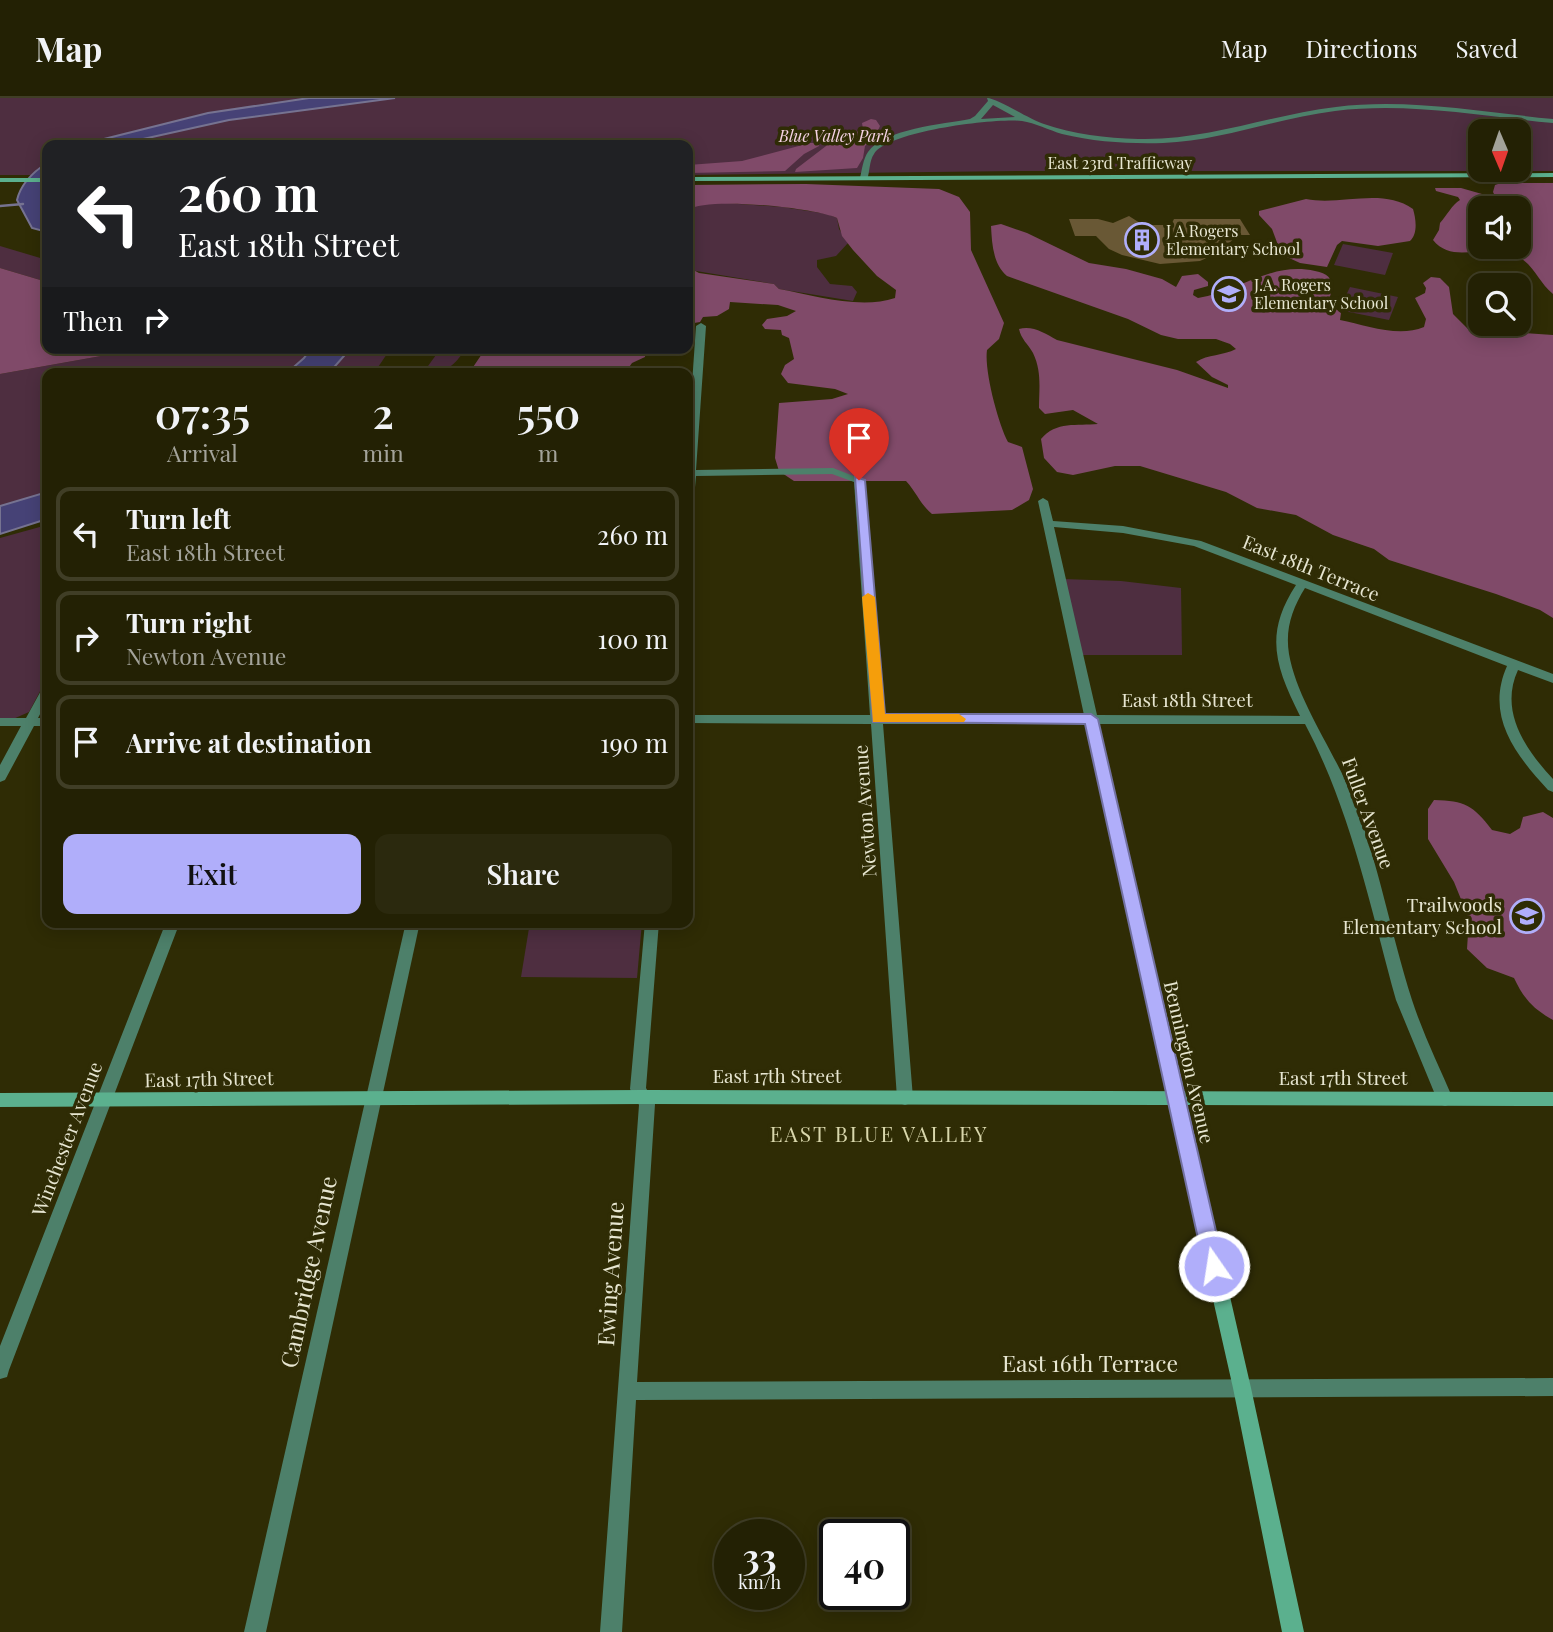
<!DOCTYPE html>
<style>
body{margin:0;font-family:"Playfair Display",serif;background:#2b290e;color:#f1f3f6;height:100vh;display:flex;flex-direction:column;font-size:26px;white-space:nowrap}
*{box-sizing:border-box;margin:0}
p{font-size:23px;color:#a3a39a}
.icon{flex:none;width:38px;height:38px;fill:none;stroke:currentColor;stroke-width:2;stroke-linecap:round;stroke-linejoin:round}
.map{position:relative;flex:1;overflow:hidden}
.sheet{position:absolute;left:42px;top:270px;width:651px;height:560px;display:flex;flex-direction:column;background:#232104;border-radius:14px;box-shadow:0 4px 18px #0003,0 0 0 2px #403e26}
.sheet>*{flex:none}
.hud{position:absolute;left:42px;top:42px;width:651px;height:214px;border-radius:14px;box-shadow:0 4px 18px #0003,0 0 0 2px #403e26;background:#202124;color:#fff;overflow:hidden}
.needle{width:46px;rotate:178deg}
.buttons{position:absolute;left:1468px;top:21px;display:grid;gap:14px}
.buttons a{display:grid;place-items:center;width:63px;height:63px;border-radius:14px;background:#232104;box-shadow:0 4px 18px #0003,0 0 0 2px #403e26;font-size:35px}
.speed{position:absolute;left:714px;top:1421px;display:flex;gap:14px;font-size:35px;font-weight:700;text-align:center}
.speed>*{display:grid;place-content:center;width:91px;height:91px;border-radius:50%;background:#232104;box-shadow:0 4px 18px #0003,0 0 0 2px #403e26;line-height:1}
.speed small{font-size:18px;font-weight:400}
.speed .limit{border:4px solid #111;border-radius:10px;background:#fff;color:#111}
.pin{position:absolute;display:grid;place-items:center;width:60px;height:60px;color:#fff;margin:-72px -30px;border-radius:50% 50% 50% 0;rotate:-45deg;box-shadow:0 0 7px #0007}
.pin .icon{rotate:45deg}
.me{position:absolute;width:77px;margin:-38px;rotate:347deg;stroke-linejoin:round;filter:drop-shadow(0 0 5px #0008)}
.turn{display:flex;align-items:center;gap:24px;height:147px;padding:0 21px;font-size:32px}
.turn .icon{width:91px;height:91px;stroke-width:2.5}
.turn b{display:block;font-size:49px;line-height:60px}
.then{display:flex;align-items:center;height:66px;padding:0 21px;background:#0003;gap:14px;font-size:26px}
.eta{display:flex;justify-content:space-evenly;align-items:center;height:119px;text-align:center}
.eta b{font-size:42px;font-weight:600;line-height:49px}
.action{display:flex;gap:14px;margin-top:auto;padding:14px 21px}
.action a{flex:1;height:80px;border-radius:14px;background:#b0aefa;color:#111;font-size:28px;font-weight:600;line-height:80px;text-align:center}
.action a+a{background:#2b290e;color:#f1f3f6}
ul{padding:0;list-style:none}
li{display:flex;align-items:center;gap:21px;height:94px;margin:0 14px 10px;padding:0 7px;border:4px solid #403e26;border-radius:14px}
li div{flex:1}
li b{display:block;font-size:26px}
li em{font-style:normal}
header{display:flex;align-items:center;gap:42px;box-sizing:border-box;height:98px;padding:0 35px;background:#232104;border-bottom:2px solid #403e26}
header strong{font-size:33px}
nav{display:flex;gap:38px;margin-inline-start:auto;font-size:24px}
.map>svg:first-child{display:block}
.green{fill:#4e2e40;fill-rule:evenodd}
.forest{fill:#804a69;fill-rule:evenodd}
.water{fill:#464276;stroke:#767391;stroke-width:2}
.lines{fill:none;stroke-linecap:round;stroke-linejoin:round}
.stream{stroke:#767391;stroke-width:2.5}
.building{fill:#695835}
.street{fill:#4d806a;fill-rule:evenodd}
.secondary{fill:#5bb08e;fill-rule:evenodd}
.route{fill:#b0aefa;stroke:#7271a2;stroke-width:2}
.slow{fill:#f59e0b}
.labels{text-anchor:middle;stroke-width:7;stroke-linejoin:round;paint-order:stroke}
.far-park-label{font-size:16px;font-style:italic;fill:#f6d3e5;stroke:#2f2c05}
.far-street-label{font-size:16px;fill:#e7e6d1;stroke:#2f2c05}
.far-poi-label{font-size:16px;fill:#e7e6d1;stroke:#2f2c05;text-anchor:start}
.street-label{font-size:19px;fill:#e7e6d1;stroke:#2f2c05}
.poi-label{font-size:19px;fill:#e7e6d1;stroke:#2f2c05;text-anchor:end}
.neighbourhood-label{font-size:21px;letter-spacing:2px;fill:#d9d7ac;stroke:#2f2c05}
.near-street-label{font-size:23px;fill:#e7e6d1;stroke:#2f2c05}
</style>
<header>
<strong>Map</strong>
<nav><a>Map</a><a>Directions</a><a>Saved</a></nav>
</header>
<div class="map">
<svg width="1553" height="1534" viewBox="0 0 1553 1534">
<rect width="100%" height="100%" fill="#2f2c05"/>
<!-- green -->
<g class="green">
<polygon points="0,0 309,0 208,15 80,47 47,47 47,65 31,77 0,77"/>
<path d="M395 0H1553V73H1024L688 77V47H116L229 22ZM1480 33H1519V72H1480Z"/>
<polygon points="725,105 782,109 828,116 837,120 839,131 848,145 836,158 817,162 817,169 830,186 852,188 857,194 853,203 779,191 774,186 690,172 688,166 694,152 688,112 701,106"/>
<polygon points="1343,146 1393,155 1385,177 1334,167"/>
<polygon points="0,148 47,162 47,184 0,170"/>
<polygon points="1350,189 1398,199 1389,222 1339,212"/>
<polygon points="146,250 311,250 305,260 287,275 47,275 47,394 0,408 0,276"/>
<polygon points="351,250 391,250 374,275 329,275"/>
<path d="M441 250H467C452 269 448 275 423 275Z"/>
<polygon points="47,427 47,580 29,614 13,621 0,622 0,440"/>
<polygon points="1063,481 1121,483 1181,490 1182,557 1081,557"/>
<polygon points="530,824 642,824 637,880 521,879"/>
</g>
<!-- forest -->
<g class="forest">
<polygon points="871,21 876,22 880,28 875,39 865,48 863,60 857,70 795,74 796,71 830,45 863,31 862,25"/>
<polygon points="810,45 818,45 819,48 804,56 785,73 688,75 688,67 742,63"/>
<path d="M1501 85H1553V196C1537 183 1534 164 1511 155 1486 145 1453 167 1433 142L1439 132 1440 125C1447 117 1452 107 1460 102L1458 99 1436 93 1435 90H1461L1496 100 1493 94 1495 87ZM1480 110H1519V149H1480Z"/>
<path d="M806 86 939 91 959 99 970 114 971 152 1004 225 999 241 987 252C984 272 998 325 1008 344L1022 349 1033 391 1029 402 1012 412 932 416C920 406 917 395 906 383H794L779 373 775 360 779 305 832 301 848 296 835 291 788 285 781 276 785 267 794 261 789 240 782 237 781 232 765 231 762 227 767 221 787 218 796 213 778 207 730 204 729 211 717 218 703 219 700 224 688 226V169L699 175 774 186 779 191C813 197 860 212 895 200L896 192 877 178 853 152 842 138 837 120C816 110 706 98 688 112V87Z"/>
<path d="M1306 101C1341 108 1382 89 1413 111 1416 121 1418 136 1410 143L1378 148 1342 143 1337 147 1327 169 1300 165 1287 159 1278 147 1272 131 1259 117V113Z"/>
<path d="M1001 126 1027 135 1089 165 1126 171 1162 181 1176 189 1182 178 1198 176 1208 184V188L1194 192 1193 197 1198 200C1239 194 1271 163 1315 173 1335 177 1334 187 1328 205L1341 215 1340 222C1366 227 1398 240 1424 229L1426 221 1415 200 1425 195 1426 190 1423 185 1431 179 1440 180 1449 189 1453 216 1468 231 1553 237V520L1540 512 1496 496 1389 462 1374 451 1333 437 1296 417 1257 410 1226 394 1140 368H1115L1073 377 1057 374 1044 360 1041 341C1056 323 1077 328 1098 326L1073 312 1045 316 1039 310C1039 290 1042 274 1033 255 1028 246 1021 241 1019 231 1032 227 1045 235 1057 242L1177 272 1228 290V287L1212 279 1196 264C1208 256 1223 258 1236 251L1230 246 1216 241H1178L1161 237 1128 221 1007 178C993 166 992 146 991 128Z"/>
<polygon points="0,170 47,184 47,250 146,250 0,276"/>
<polygon points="486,250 646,250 645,259 632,265 625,275 469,275"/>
<path d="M1434 702C1465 703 1473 707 1492 732L1510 736 1520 730 1523 719 1543 714 1553 720V922C1533 911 1524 901 1514 880L1487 870 1467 851 1469 821 1454 784 1428 741V711Z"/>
</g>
<!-- water -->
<g class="water">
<polygon points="309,0 395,0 229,22 116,47 80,47 208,15"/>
<path d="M47 65V88L43 101 47 106V134L32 130 17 102C21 85 33 74 47 65Z"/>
<polygon points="311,250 351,250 329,275 287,275 304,260"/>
<polygon points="47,394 47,421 0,436 0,408"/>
</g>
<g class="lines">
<!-- stream -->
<polyline class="stream" points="0,108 23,106"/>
</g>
<!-- building -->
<polygon class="building" points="1129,118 1143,127 1171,127 1174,121 1240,121 1250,137 1239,137 1215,156 1200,163 1160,166 1122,157 1109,151 1096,138 1075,138 1069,121 1098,121 1113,125"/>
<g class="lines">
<!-- street -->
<g class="street">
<path d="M987 0C997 0 1029 21 1044 26 1073 36 1106 40 1138 41 1206 43 1269 17 1336 9 1408 0 1481 14 1553 21V25C1481 18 1408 4 1335 13 1277 20 1222 43 1163 45 1130 46 1095 44 1062 36 1049 32 1035 25 1022 23 995 20 888 33 874 56 869 63 870 74 867 82L860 80C862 72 863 61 868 54 883 31 944 26 970 21L975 18 988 3ZM993 7 1015 19 981 21Z"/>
<path d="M701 225 706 228 696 372 833 370 864 382 883 617H1084L1038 403 1043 400 1048 403 1053 423 1123 428 1201 443 1553 576V585L1518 572C1499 613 1525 651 1553 681V694L1548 692C1515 656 1485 618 1507 568L1305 490C1292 511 1285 531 1289 556 1297 603 1336 656 1354 702 1379 767 1391 836 1412 902 1423 936 1439 968 1453 1001L1451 1006 1445 1008 1439 1006 1396 902C1370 808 1351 713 1305 626H1099L1184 1001 1182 1006 1176 1008 1170 1006 1168 1001 1086 626H883L913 1000 911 1005 905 1007 899 1005 897 1000 871 626 688 625V617H870L854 384 832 376 696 378 693 412 688 415V344L696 228ZM1054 429 1123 435 1194 448 1296 487C1264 536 1275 568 1300 618L1097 617Z"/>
<polygon points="47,588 47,603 38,620 47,620 47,628 34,628 5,682 0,684 0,667 21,628 0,628 0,620 26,620 43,589"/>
<polygon points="166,824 180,824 9,1272 7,1279 0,1281 0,1248"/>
<polygon points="406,824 420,824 266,1534 244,1534"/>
<polygon points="645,824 659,824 646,990 655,1006 637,1284 1553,1280 1553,1298 636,1302 622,1534 600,1534 639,1007 630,991"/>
</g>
<!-- secondary -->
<g class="secondary">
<polygon points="1553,75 1553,79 688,83 688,79"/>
<rect x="0" y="80" width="47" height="4"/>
<polygon points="643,992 1553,994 1553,1008 1186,1007 1251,1290 1304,1534 1282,1534 1233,1290 1169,1007 643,1006 0,1009 0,995"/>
</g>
</g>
<!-- route -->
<polygon class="route" points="855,379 865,382 885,616 1091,616 1098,621 1224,1168 1221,1175 1214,1177 1207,1175 1204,1168 1085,626 873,624"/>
<!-- slow -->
<polygon class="slow" points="868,495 875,499 885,616 959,616 966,621 964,624 873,624 862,499"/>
<!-- icons -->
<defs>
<g id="building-ring" transform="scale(1.75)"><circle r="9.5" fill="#2f2c05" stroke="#b0aefa" stroke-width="1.5"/><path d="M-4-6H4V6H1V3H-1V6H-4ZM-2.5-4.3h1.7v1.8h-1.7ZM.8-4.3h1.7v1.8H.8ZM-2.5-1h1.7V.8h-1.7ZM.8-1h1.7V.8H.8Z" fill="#b0aefa"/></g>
<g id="school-ring" transform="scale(1.75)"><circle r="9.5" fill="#2f2c05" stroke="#b0aefa" stroke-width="1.5"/><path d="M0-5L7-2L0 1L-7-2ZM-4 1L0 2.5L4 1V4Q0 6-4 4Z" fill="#b0aefa"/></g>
</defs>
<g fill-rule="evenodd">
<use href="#building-ring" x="1142" y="142"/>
<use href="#school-ring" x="1229" y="196"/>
<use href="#school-ring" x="1527" y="818"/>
</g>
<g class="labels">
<!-- far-park labels -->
<g class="far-park-label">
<text x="835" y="44">Blue Valley Park</text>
</g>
<!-- far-street labels -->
<g class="far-street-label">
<text x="1120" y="71">East 23rd Trafficway</text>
</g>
<!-- far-poi labels -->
<g class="far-poi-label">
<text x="1166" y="139">J A Rogers<tspan x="1166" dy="18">Elementary School</tspan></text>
<text x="1254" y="193">J.A. Rogers<tspan x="1254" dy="18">Elementary School</tspan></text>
</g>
<!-- street labels -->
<g class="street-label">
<text transform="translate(1311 470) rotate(22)" y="7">East 18th Terrace</text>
<text x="1187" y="609">East 18th Street</text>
<text transform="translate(865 713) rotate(-94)" y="7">Newton Avenue</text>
<text transform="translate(1368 715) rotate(70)" y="7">Fuller Avenue</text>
<text transform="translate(1189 964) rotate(77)" y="7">Bennington Avenue</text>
<text x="777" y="985">East 17th Street</text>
<text x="1343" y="987">East 17th Street</text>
<text transform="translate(209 981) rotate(-1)" y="7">East 17th Street</text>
<text transform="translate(67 1041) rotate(-69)" y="7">Winchester Avenue</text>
</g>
<!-- poi labels -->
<g class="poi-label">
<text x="1502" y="814">Trailwoods<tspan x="1502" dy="22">Elementary School</tspan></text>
</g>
<!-- neighbourhood labels -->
<g class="neighbourhood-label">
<text x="879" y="1044">EAST BLUE VALLEY</text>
</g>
<!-- near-street labels -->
<g class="near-street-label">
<text transform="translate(309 1174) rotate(-78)" y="8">Cambridge Avenue</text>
<text transform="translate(611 1176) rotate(-86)" y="8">Ewing Avenue</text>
<text x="1090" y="1274">East 16th Terrace</text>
</g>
</g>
</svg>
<div class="buttons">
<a><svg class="needle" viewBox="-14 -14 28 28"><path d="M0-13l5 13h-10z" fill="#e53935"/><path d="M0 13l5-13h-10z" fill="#a3a39a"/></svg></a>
<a><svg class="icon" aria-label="sound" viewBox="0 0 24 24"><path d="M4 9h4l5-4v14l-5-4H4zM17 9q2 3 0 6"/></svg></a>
<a><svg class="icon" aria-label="search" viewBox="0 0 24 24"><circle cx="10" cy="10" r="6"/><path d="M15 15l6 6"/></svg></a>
</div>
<div class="speed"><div>33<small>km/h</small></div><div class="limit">40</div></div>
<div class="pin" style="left:859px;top:382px;background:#d93025"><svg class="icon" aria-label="arrive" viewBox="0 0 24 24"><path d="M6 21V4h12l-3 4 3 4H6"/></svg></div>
<svg class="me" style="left:1214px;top:1168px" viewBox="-20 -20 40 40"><circle r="17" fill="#b0aefa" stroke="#fff" stroke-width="3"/><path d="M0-11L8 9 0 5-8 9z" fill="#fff"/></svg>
<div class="hud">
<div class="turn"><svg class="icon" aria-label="left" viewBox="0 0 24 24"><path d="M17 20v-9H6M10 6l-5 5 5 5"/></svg><div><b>260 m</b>East 18th Street</div></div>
<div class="then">Then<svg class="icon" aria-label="right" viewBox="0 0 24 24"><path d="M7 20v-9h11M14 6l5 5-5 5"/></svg></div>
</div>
<section class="sheet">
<div class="eta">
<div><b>07:35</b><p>Arrival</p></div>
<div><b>2</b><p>min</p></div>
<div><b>550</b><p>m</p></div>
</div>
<ul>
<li><svg class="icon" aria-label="left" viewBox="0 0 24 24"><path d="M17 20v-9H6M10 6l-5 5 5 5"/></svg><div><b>Turn left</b><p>East 18th Street</p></div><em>260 m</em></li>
<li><svg class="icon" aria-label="right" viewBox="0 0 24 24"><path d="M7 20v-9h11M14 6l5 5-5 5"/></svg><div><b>Turn right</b><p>Newton Avenue</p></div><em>100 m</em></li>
<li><svg class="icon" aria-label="arrive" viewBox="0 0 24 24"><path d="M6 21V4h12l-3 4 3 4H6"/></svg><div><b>Arrive at destination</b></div><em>190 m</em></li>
</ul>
<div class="action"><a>Exit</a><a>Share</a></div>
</section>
</div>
